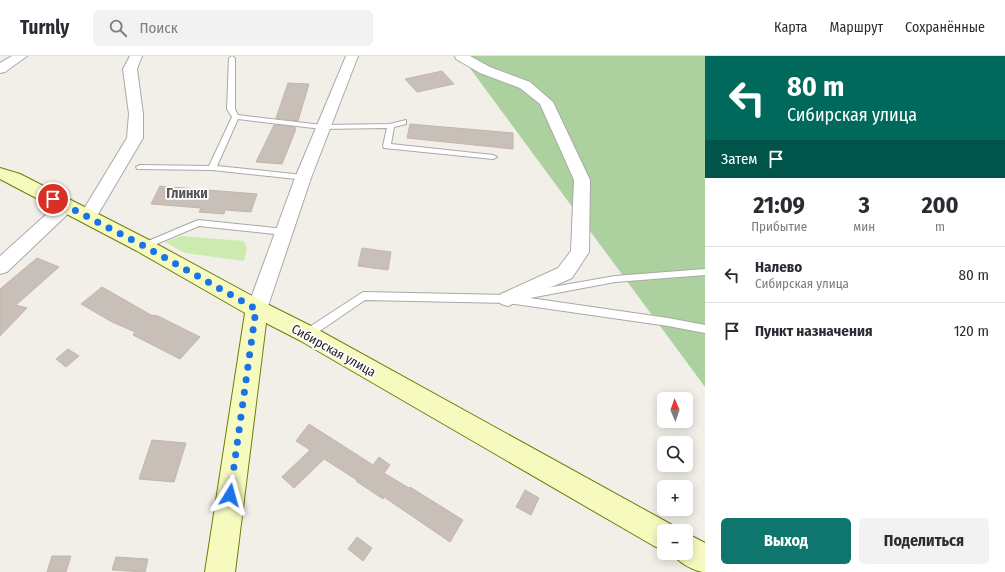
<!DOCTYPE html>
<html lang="ru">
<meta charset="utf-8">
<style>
body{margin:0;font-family:"Fira Sans Condensed",sans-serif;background:#f2f2f3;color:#2b2b33;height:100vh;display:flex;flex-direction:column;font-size:15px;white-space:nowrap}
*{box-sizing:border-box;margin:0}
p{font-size:13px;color:#7c7c81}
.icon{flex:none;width:22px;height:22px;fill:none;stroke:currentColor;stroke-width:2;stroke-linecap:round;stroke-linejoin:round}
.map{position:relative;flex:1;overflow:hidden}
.drawer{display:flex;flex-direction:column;background:#fff;width:300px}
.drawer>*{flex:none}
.banner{background:#00695c;color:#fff;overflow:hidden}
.needle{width:26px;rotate:358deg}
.tools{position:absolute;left:657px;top:336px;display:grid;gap:8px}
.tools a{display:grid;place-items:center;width:36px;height:36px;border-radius:6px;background:#fff;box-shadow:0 2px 10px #0003;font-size:20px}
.pin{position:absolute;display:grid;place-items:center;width:34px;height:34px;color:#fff;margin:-17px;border:2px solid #fff;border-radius:50%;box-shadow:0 1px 4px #0007}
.me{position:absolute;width:44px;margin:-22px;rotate:8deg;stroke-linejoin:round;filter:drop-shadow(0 0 3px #0008)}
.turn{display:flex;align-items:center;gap:14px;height:84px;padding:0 16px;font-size:18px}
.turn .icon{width:52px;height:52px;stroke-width:2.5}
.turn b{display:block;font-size:28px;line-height:34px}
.then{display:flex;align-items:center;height:38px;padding:0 16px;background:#0003;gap:8px;font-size:15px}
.eta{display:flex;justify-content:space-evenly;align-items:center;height:68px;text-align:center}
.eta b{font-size:24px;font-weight:700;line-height:28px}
.primary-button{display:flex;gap:8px;margin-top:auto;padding:8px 16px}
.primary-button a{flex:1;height:46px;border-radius:6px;background:#0f766e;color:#fff;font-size:16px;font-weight:700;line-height:46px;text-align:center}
.primary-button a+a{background:#f2f2f3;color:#2b2b33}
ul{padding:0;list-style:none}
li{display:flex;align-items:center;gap:12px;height:56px;padding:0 16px;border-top:1px solid #e1e1e2}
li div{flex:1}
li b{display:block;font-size:15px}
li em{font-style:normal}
header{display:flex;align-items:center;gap:24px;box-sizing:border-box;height:56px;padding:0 20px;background:#fff;border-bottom:1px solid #e1e1e2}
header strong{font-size:19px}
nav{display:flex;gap:22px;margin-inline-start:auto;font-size:14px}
.search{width:280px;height:36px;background:#f2f2f3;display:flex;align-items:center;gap:10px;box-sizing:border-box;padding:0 14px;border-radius:6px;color:#7c7c81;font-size:15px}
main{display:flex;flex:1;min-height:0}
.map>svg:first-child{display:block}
.grass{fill:#cdebb0}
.forest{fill:#add19e}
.building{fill:#c7bfb8;stroke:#c4b6ab}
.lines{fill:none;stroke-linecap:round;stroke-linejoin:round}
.lane-casing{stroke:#a9a9a9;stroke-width:2}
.street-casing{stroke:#a9a9a9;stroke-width:2}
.secondary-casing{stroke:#707d05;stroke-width:2}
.lane{fill:#fff;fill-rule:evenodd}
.street{fill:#fff;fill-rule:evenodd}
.secondary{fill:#f7fabf;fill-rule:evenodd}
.route{stroke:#1a73e8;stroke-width:7;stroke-dasharray:0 12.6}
.labels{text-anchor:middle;stroke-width:3.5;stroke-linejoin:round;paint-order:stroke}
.street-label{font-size:13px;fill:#222;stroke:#fff}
.neighbourhood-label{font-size:14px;font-weight:bold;fill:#555;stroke:#fff}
</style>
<header>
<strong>Turnly</strong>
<div class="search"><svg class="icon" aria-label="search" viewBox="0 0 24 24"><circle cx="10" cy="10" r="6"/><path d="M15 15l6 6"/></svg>Поиск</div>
<nav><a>Карта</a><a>Маршрут</a><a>Сохранённые</a></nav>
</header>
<main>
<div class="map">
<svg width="705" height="516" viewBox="0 0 705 516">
<rect width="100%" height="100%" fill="#f2efe9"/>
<!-- grass -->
<polygon class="grass" points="181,180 244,185 247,193 244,205 185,197 165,186"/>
<!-- forest -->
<polygon class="forest" points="461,0 705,0 705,331"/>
<!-- building -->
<g class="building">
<polygon points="442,15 454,28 417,36 405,23"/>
<polygon points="288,27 309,28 298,65 276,62"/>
<polygon points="410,68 513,77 513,93 407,82"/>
<polygon points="274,69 295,71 295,73 296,73 282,108 256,106"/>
<polygon points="160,130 257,138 251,156 225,154 224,158 199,156 201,152 151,148"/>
<polygon points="362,192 391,196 388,214 358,210"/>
<polygon points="37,202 59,211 16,249 27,252 0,280 0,233"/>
<polygon points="102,231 151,259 158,260 200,281 180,303 133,279 135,276 112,266 81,248"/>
<polygon points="68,293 79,300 66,311 56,303"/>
<polygon points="309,368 373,409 379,401 390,409 384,417 409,432 410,431 463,464 450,486 384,441 383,443 356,425 357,424 324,403 294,432 282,421 310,394 296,385"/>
<polygon points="152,384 186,387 174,426 139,423"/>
<polygon points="525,434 539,442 531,459 516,451"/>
<polygon points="357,481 372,492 363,505 348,493"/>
<polygon points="52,500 71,500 66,516 47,516"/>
<polygon points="116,501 148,503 145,516 112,514"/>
</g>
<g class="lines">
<!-- lane casing -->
<g class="lane-casing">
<g id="lane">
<polygon points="232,0 235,2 235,53 238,59 322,69 390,68 406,64 406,68 394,71 391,88 493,99 497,101 493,103 384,92 383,90 387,72 322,73 238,63 217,110 303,119 306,120 306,124 212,114 137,113 136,111 140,109 209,110 232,61 227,53 229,2"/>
<polygon points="198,164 284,173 288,176 284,179 199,170 147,192 141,192 139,190 141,188"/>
<polygon points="705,213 705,219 615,226 530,242 668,262 705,269 705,277 668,270 508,247 365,244 311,281 303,281 302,278 303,275 363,236 508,239 520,241 521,237 524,236 615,220"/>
</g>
</g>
<!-- street casing -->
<g class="street-casing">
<g id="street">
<polygon points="12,0 27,0 5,16 0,17 0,7"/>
<polygon points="130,0 142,0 137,13 143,58 143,82 94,165 88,167 82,165 79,161 127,82 129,58 123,13"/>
<polygon points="346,0 358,0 311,122 267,253 264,258 257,261 250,258 247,253 295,122"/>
<polygon points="455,0 470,0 490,11 530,26 553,46 590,124 589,196 572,222 508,250 501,248 498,243 501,238 558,212 571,195 574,124 540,48 520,32 480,17 456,3"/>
<polygon points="66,144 72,146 74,150 72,154 7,216 0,218 0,200 60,146"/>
</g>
</g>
<!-- secondary casing -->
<g class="secondary-casing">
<g id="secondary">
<polygon points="0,112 20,118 151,185 265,247 315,272 674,470 676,475 664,475 664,494 654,490 299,284 266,267 235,516 205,516 245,257 137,195 0,123"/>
<path d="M686 477 705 487V516C695 516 677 506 673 497H686Z"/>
</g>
</g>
<!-- lane -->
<use href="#lane" class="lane"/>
<!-- street -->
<use href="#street" class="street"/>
<!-- secondary -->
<use href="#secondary" class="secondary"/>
</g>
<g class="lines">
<!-- route -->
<polyline class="route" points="53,143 144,190 256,253 230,439"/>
</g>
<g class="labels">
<!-- street labels -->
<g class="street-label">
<text transform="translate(334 294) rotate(29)" y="5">Сибирская улица</text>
</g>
<!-- neighbourhood labels -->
<g class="neighbourhood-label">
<text x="187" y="142">Глинки</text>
</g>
</g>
</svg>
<div class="tools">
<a><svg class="needle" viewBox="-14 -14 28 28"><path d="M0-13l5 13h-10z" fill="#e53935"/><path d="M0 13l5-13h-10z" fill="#7c7c81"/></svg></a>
<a><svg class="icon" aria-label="search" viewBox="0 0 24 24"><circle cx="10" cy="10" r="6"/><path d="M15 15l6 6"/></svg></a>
<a>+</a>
<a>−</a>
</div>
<div class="pin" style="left:53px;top:143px;background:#d93025"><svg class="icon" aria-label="arrive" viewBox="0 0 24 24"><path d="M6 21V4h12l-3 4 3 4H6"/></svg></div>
<svg class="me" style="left:230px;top:439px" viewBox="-20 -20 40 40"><path d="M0-17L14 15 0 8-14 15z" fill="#1a73e8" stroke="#fff" stroke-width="4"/></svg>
</div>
<section class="drawer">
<div class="banner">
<div class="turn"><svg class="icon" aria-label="left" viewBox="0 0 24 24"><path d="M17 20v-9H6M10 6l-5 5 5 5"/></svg><div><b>80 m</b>Сибирская улица</div></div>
<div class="then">Затем<svg class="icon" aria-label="arrive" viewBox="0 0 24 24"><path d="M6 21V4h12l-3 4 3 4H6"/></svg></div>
</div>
<div class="eta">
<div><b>21:09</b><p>Прибытие</p></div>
<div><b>3</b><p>мин</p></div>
<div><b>200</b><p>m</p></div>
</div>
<ul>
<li><svg class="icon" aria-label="left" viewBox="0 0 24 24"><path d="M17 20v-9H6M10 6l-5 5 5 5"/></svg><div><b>Налево</b><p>Сибирская улица</p></div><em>80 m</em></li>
<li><svg class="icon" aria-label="arrive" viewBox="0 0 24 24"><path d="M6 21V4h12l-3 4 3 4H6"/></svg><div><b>Пункт назначения</b></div><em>120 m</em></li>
</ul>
<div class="primary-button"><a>Выход</a><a>Поделиться</a></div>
</section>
</main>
